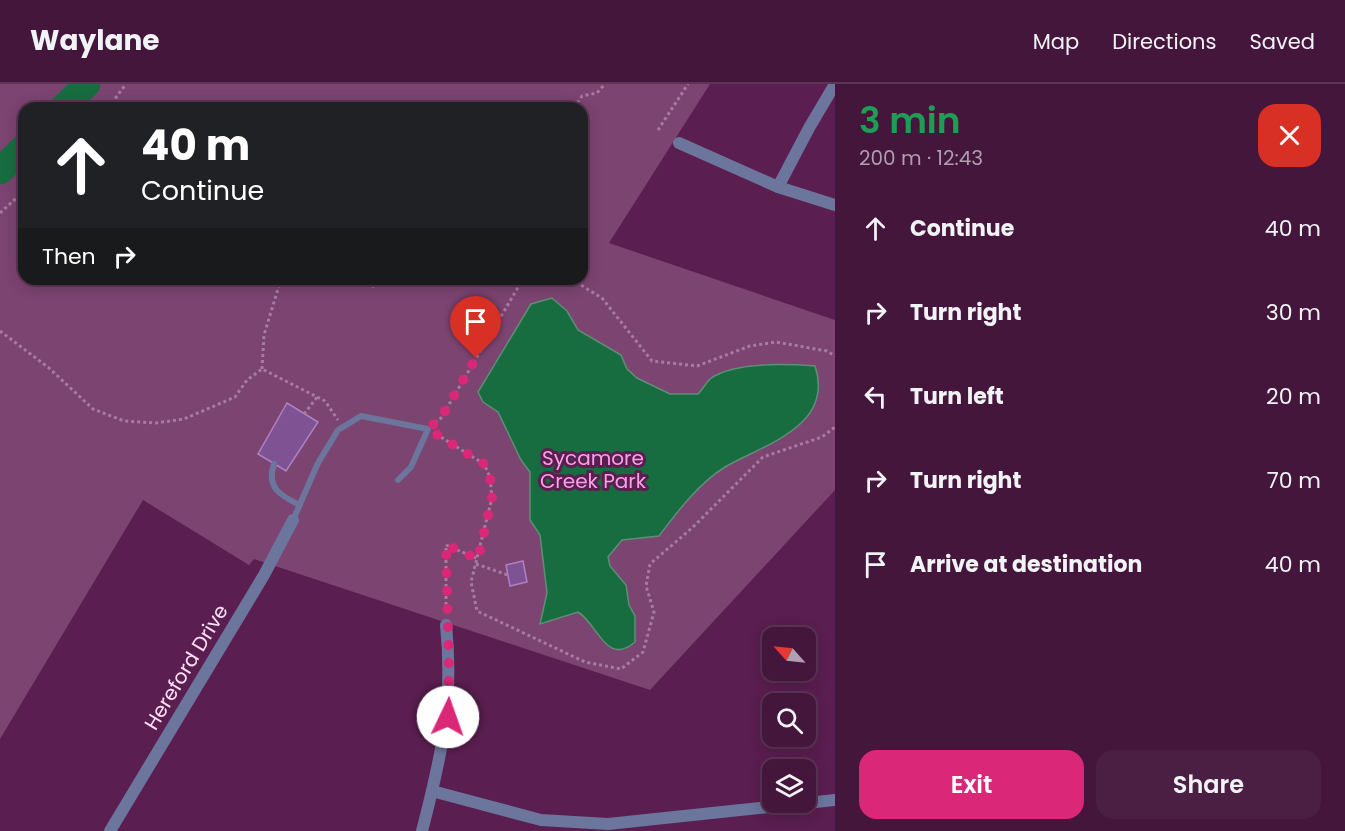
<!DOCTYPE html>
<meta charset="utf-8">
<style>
body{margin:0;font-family:Poppins,sans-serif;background:#4b1f43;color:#f1f3f6;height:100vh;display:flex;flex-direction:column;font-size:22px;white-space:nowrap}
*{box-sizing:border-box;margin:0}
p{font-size:20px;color:#af9faf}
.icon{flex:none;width:33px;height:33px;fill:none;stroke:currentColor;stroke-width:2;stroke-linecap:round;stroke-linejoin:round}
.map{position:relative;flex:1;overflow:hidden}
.side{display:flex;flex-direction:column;background:#44163c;width:510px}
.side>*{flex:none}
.guide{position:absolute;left:18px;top:18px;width:570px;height:183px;border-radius:18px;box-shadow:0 3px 15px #0003,0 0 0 2px #5c3556;background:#202124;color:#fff;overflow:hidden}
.needle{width:39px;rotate:297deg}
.tools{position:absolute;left:762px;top:543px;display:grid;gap:12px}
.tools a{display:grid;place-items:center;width:54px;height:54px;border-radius:12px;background:#44163c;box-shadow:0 3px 15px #0003,0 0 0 2px #5c3556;font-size:30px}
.pin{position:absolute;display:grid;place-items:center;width:51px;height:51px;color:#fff;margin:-62px -26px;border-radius:50% 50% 50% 0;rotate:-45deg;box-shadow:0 0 6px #0007}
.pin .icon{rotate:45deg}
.me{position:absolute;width:66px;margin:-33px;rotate:3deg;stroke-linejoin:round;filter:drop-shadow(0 0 4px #0008)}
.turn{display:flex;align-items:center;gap:21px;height:126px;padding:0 24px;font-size:27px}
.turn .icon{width:78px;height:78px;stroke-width:2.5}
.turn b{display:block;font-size:42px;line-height:51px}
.then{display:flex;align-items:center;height:57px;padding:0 24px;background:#0003;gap:12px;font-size:22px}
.round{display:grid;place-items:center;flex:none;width:63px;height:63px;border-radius:18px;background:#4b1f43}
.head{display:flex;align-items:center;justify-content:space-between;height:102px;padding:0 24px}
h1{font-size:36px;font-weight:600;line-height:45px;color:#1e9e55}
.cta{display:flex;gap:12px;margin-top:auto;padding:12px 24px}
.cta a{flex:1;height:69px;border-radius:18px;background:#db2777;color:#fff;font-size:24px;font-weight:600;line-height:69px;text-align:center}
.cta a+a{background:#4b1f43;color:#f1f3f6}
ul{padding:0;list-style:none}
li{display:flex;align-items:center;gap:18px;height:84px;padding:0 24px}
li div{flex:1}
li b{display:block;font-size:22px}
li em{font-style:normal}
header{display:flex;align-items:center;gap:36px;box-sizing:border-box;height:84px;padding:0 30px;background:#44163c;border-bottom:2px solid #5c3556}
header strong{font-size:28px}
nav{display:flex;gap:33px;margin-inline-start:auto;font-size:21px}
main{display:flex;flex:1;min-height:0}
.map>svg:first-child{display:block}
.green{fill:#7c4471;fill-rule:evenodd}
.water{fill:#186d40;stroke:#5d8f77;stroke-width:1.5}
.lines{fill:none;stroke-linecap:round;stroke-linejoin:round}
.river{stroke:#186d40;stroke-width:27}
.building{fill:#7f5393;stroke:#ae80c4;stroke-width:1.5}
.path{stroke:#a87ba0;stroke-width:3;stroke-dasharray:3 3;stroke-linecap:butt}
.lane{stroke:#6c759b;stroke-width:6}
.street{stroke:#6c759b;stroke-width:12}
.route{stroke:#db2777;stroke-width:10;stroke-dasharray:0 18}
.labels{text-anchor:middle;stroke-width:6;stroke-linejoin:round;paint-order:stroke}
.park-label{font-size:20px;fill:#f7a1e5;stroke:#5a1e50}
.street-label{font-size:20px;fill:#fddff6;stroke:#5a1e50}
</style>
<header>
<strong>Waylane</strong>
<nav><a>Map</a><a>Directions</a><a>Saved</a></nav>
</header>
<main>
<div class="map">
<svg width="835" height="747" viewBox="0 0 835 747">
<rect width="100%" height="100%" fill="#5a1e50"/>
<!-- green -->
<path class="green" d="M0 0H710L609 159 835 236V406L650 606 254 475 249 481 143 416 0 655ZM24 24H582V195H24Z"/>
<!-- water -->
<path class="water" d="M552 214 567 227 578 246 621 271 627 285 637 294 670 310H698C702 306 706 299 710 295 733 278 788 280 815 282 835 343 762 361 725 383 699 399 677 428 659 452L622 456 608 473 610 482 626 501 629 521 635 532V558C606 583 598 540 578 528L540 540 547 509 540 451 530 436V388L521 376 498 328 483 318 478 308 531 220Z"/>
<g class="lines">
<!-- river -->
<g class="river">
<polyline points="63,24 87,0"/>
<polyline points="0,87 24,63"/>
</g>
</g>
<!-- building -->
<g class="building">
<polygon points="362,195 378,195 373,203 361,197"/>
<polygon points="287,319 318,338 286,387 258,370"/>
<polygon points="523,477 527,498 510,502 506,481"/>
</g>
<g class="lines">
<!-- path -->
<g class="path">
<polyline points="108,24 126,0"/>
<polyline points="574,24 582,12 597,9 605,0"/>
<polyline points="658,46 688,0"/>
<polyline points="0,129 24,107"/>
<polyline points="571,195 602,214 652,277 697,282 750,262 776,258 827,267 835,272"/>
<polyline points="0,247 49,284 93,325 124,337 156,339 184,335 235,313 247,296 262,285 325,317 338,336"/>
<polyline points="262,285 264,251 281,195"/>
<polyline points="304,330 318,312"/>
<polyline points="435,339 441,334 523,195"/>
<polyline points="436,350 484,380 490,393 492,414 471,498 477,527 585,578 621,585 643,568 654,528 646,502 650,480 692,444 763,373 822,353 835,343"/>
<polyline points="476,480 508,491"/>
<polyline points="446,527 446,461 478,475"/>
</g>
<!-- lane -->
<g class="lane">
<path d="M274 380C266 403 280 412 300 421"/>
<polyline points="293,436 318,379 338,346 361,332 428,345 411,383 398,396"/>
</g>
<!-- street -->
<g class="street">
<polyline points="679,59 778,103 835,121"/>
<polyline points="778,103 809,44 835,0"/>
<polyline points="432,707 541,736 608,740 835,716"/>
<polyline points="110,747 264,491 293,436"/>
<path d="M422 747C441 674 454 618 446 541"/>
</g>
</g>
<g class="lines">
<!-- route -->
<polyline class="route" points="448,633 449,587 446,461 478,475 492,414 490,393 484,380 428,345 441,334 476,274"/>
</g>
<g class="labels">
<!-- park labels -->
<g class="park-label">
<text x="593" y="381">Sycamore<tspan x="593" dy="23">Creek Park</tspan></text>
</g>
<!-- street labels -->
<g class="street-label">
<text transform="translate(186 583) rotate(-59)" y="7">Hereford Drive</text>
</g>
</g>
</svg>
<div class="tools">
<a><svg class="needle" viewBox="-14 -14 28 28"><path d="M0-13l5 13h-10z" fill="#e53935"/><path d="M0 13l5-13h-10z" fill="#af9faf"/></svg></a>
<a><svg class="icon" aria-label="search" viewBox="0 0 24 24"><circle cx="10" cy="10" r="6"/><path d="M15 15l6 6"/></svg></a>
<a><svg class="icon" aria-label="layers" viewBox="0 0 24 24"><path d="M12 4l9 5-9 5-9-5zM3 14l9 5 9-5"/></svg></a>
</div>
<div class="pin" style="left:476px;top:274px;background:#d93025"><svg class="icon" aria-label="arrive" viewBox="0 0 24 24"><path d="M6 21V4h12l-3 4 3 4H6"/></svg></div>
<svg class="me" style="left:448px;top:633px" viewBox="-20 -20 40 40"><circle r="19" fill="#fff"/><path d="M0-13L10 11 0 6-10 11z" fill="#db2777"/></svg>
<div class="guide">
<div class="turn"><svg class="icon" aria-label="ahead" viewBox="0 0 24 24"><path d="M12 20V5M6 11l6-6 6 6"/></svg><div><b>40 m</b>Continue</div></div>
<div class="then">Then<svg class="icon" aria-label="right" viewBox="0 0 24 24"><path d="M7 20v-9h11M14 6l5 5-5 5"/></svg></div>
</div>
</div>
<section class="side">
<div class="head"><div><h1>3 min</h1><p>200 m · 12:43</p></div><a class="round" style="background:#d93025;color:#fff"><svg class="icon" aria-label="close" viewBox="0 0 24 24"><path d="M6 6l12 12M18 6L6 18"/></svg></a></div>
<ul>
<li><svg class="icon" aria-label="ahead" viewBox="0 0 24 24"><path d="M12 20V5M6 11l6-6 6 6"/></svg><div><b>Continue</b></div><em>40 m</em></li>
<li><svg class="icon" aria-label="right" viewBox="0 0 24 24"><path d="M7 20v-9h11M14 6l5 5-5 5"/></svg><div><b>Turn right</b></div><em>30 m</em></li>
<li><svg class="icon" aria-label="left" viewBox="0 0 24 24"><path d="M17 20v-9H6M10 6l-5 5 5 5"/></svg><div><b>Turn left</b></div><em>20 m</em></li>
<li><svg class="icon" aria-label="right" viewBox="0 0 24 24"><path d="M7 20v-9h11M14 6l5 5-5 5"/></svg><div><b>Turn right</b></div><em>70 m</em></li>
<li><svg class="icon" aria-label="arrive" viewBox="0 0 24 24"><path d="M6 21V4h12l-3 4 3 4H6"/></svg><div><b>Arrive at destination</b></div><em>40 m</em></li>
</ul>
<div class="cta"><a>Exit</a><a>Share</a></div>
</section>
</main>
